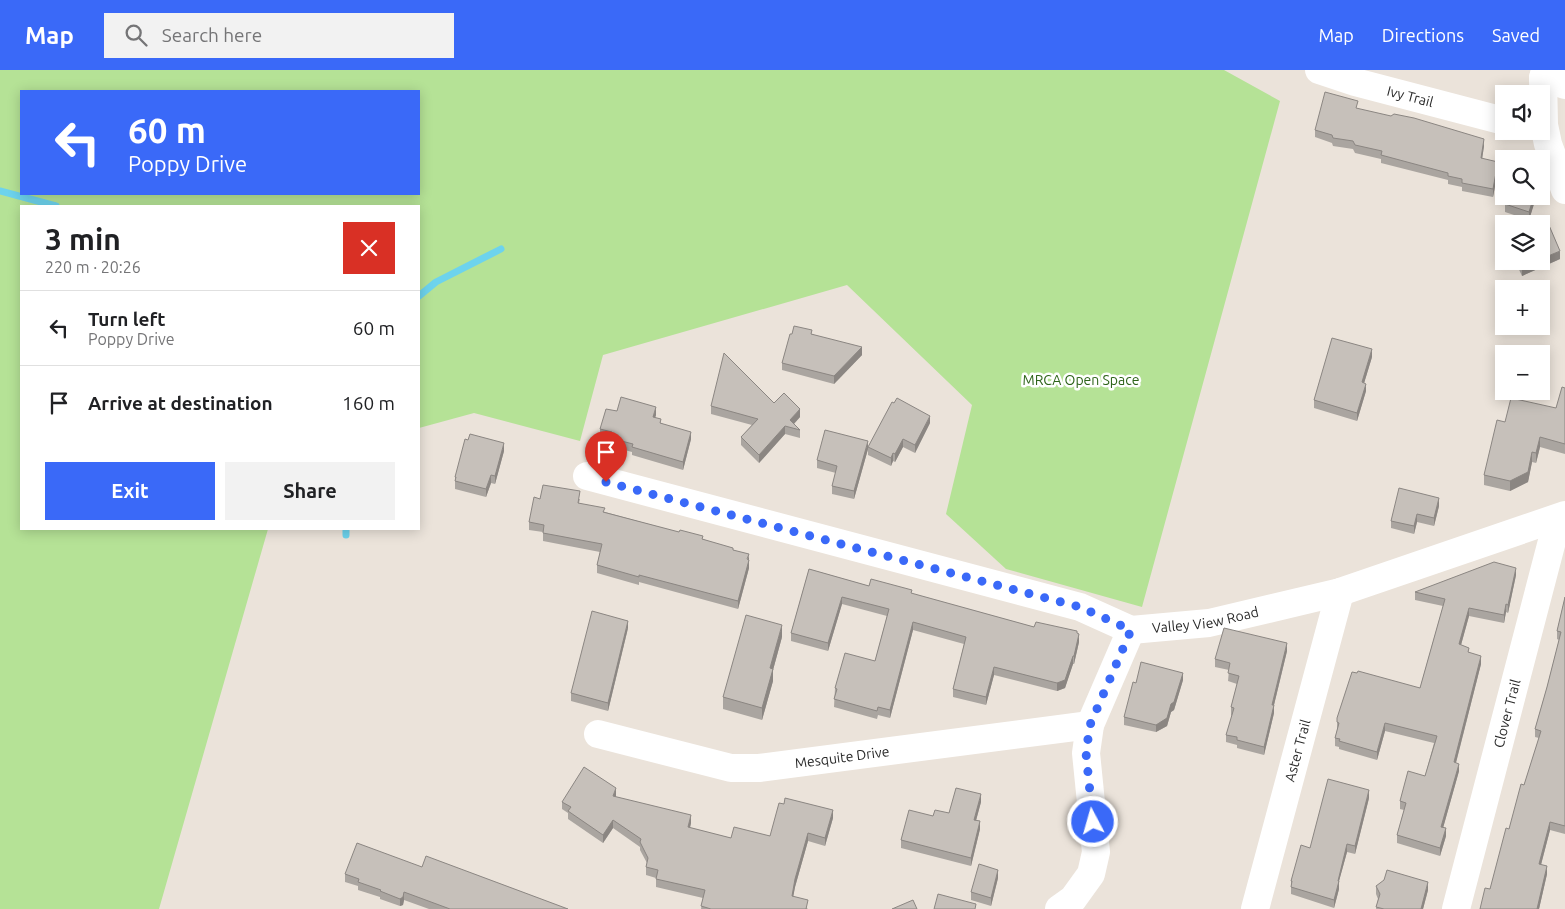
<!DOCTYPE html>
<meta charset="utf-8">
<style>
body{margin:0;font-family:Ubuntu,sans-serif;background:#f2f2f2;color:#202124;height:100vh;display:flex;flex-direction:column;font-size:19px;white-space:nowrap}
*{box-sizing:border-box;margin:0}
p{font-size:16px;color:#757577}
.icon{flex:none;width:28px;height:28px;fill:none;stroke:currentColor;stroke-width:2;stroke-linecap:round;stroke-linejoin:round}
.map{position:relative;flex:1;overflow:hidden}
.sheet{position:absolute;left:20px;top:135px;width:400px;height:325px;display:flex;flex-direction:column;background:#fff;border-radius:0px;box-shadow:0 2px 12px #0003}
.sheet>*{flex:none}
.hud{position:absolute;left:20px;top:20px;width:400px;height:105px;border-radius:0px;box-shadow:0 2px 12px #0003;background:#3a69f8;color:#fff;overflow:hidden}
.controls{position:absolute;left:1495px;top:15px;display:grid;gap:10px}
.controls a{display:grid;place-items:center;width:55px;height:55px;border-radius:0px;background:#fff;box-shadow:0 2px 12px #0003;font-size:25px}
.pin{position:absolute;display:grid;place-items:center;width:42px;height:42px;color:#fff;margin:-51px -21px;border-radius:50% 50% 50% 0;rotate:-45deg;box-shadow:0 0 5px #0007}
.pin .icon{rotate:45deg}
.me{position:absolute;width:55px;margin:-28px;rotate:354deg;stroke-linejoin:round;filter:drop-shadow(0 0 4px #0008)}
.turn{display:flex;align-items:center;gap:18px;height:105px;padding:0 25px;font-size:22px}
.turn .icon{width:65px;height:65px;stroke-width:2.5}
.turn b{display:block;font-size:35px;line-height:42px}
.round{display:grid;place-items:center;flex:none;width:52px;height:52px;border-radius:0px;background:#f2f2f2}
.overview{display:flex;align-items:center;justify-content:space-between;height:85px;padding:0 25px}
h1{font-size:30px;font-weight:600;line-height:38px}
.primary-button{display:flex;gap:10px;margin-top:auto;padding:10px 25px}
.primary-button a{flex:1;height:58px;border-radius:0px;background:#3a69f8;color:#fff;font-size:20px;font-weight:600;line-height:58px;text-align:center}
.primary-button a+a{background:#f2f2f2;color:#202124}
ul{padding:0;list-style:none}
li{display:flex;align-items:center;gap:15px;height:75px;padding:0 25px;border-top:1px solid #e0e0e0}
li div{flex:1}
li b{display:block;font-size:19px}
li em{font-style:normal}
header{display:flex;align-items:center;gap:30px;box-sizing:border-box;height:70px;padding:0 25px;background:#3a69f8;color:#fff}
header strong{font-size:24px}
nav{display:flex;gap:28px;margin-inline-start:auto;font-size:18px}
.search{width:350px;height:45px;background:#f2f2f2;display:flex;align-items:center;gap:12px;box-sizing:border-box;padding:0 18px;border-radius:0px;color:#757577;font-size:19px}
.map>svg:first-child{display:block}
.green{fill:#b5e296;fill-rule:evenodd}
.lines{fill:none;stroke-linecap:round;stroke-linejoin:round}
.stream{stroke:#6dd3ed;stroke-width:7}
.minor{stroke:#fff;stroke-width:28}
.wall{fill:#aaa5a0}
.shaded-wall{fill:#8b8682}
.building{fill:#c6c0ba;stroke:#8b8682}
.route{stroke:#3a69f8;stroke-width:9;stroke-dasharray:0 16.2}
.labels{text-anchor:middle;stroke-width:5;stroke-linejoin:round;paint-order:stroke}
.street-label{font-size:14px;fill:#292929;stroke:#fff}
.park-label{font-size:14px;fill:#2e641a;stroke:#fff}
</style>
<header>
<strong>Map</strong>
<div class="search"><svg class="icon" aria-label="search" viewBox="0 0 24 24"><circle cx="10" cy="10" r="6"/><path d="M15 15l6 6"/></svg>Search here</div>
<nav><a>Map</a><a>Directions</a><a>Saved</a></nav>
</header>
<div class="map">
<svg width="1565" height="839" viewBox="0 0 1565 839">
<rect width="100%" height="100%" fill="#ebe3da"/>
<!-- green -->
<path class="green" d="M0 0H1224L1280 31 1142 537 1006 499 946 444 972 335 847 215 603 285 580 371 474 343 419 358V136H21V459H268L159 839H0ZM21 21H419V124H21Z"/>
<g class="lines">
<!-- stream -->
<g class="stream">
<polyline points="0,121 56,136"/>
<polyline points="419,226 436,212 501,179"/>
<polyline points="346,465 346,459"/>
</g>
<!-- minor -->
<g class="minor">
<path id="s1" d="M1319 0 1355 12 1504 51"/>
<polyline points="1545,0 1543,8 1544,55 1548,74 1565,120"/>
<polyline points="1543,8 1565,15"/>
<polyline points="587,406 1080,537 1131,560"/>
<path id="s2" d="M1131 560 1209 553 1340 522 1565 445"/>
<path id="s3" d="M598 664 731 698H759L1090 655"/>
<polyline points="1059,839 1073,829 1091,804 1096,782 1086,683 1090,655 1131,560"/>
<path id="s4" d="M1255 839 1340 522"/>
<path id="s5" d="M1456 839 1558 448"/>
</g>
</g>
<!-- wall -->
<g class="wall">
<polygon points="1358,39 1484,76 1482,89 1498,100 1493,127 1462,121 1462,117 1448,114 1448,110 1381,93 1381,89 1355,83 1353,79 1333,76 1332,73 1315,67 1315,60"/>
<polygon points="1536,126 1529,150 1505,142 1505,134"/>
<polygon points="1560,189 1522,206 1515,191 1541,191"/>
<polygon points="792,264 812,264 862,285 834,314 782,300 782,293"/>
<polygon points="1372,287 1364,313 1366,321 1357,351 1314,338 1314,330"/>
<polygon points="1565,318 1565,384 1540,377 1536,393 1532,392 1528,412 1510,421 1484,415 1484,405 1505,352 1556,338"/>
<polygon points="774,333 800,347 794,354 800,360 800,368 785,364 759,393 741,375 741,367 752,355 711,344 711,336"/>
<polygon points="617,341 656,345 655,347 661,353 691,369 683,400 632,385 632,382 610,376 610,369 600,366 600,359"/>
<polygon points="930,353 915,383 903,377 895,392 893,391 891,396 868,385 868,377"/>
<polygon points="868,379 854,429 832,424 832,416 836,403 817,398 817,390"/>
<polygon points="504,381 495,414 491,413 486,427 455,419 455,407"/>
<polygon points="540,429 580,429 579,433 605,442 703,469 733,480 749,490 749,498 738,539 639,512 639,515 597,503 597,495 600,482 543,471 543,462 529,460 529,452"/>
<polygon points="1439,436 1434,456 1417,452 1414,464 1391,458 1391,451"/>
<polygon points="809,499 869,516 912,524 1034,557 1077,563 1079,572 1074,594 1073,594 1065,618 1057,621 994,605 986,635 953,627 953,619 964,574 913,560 890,648 878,645 877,649 834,637 835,618 875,591 887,546 842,534 828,581 791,571 791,563"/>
<polygon points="1516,505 1508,543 1506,542 1504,553 1469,546 1461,575 1481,594 1456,693 1459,701 1443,758 1446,766 1440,786 1397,773 1397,765 1404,740 1400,739 1400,731 1425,706 1434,673 1385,661 1377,690 1339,679 1339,677 1335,676 1335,668 1337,660 1337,648 1420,618 1443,536 1415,530 1415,522"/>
<polygon points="1565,527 1565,764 1550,760 1541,795 1547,804 1539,839 1480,839 1490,819 1509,759 1524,715 1539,668 1535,667 1535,659 1547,617 1559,570 1557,569 1557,561"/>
<polygon points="628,558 608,641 571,631 571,623"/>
<polygon points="782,567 773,600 773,611 762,650 723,639 723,627"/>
<polygon points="1287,581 1274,635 1274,643 1264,685 1237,678 1237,675 1226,672 1226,665 1232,646 1231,645 1231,637 1237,614 1228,611 1229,600 1215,597 1215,589"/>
<polygon points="1183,610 1174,640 1171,642 1167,656 1156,662 1124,655 1124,647 1136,613"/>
<polygon points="616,727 691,753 690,758 731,768 770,766 833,748 825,776 808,771 795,817 793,826 808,839 701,839 703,828 656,817 656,808 646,805 646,797 647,793 640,780 640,777 613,758 603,773 568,749 568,743 562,739 562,732"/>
<polygon points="1369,728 1355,784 1347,782 1339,811 1339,819 1334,838 1291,824 1291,811 1310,778"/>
<polygon points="981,732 976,750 980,759 971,796 901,778 901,770 933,746 949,743"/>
<polygon points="422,797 568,839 429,839 404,830 403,835 400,836 380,829 380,827 358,820 358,816 345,812 345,804"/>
<polygon points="998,808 991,836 971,830 971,822"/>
<polygon points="1376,816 1428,820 1423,839 1376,839 1378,829 1376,824"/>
</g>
<!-- shaded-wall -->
<g class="shaded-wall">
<polygon points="1484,69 1484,76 1481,96 1481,88"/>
<polygon points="1498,92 1498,100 1493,127 1493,119"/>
<polygon points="1534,126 1536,126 1536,128 1529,150 1529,142"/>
<polygon points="1560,181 1560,189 1522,206 1522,198 1537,191 1541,191 1541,189"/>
<polygon points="862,277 862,285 834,314 834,306"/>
<polygon points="1372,279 1372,287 1362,320 1362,312"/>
<polygon points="1366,314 1366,321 1357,351 1357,343"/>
<polygon points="656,337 656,345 653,355 653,347"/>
<polygon points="800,339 800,347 790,358 790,350"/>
<polygon points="930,346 930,353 915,383 915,375"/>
<polygon points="785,356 785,364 759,393 759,385"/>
<polygon points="691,362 691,369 683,400 683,392"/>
<polygon points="1540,367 1540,377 1536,393 1536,383"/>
<polygon points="903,369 903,377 895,392 895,384"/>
<polygon points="868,371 868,379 854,429 854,421"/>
<polygon points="504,373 504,381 495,414 495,406"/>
<polygon points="1532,382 1532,392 1528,412 1510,421 1510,411"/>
<polygon points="893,383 893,391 891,396 891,388"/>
<polygon points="491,405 491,413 486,427 486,419"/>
<polygon points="1439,428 1439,436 1434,456 1434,448"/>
<polygon points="1417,444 1417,452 1414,464 1414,456"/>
<polygon points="749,484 749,498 738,539 738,531"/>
<polygon points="1516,498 1516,505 1508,543 1508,535"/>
<polygon points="842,527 842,534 828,581 828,573"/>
<polygon points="1506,534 1506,542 1504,553 1504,545"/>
<polygon points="1469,538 1469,546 1459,582 1459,574"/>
<polygon points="628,551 628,558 608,641 608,633"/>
<polygon points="913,552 913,560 890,648 890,640"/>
<polygon points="782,555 782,567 773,600 773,611 762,650 762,638 770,598"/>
<polygon points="1079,564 1079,572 1074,594 1074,586"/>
<polygon points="1287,573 1287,581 1272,643 1272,635"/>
<polygon points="1073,586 1073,594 1065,618 1057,621 1057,613"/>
<polygon points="1481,586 1481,594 1454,700 1454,692"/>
<polygon points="994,597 994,605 986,635 986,627"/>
<polygon points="1183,603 1183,610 1174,640 1171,642 1167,656 1156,662 1156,655 1171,634"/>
<polygon points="1274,635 1274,643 1264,685 1264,677"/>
<polygon points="1385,653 1385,661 1377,690 1377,682"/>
<polygon points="1459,694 1459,701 1441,765 1441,757"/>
<polygon points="616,718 616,726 613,734 613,726"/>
<polygon points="1369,720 1369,728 1355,784 1355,776"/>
<polygon points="981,724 981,732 974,758 974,750"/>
<polygon points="833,740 833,748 825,776 825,768"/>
<polygon points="691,745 691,753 688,765 688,757"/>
<polygon points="613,750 613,758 603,773 603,765"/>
<polygon points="980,751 980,759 971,796 971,788"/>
<polygon points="1550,752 1550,760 1539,802 1539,794"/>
<polygon points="1446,758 1446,766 1440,786 1440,778"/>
<polygon points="808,763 808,771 795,817 792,834 792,826 795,809"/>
<polygon points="1347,774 1347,782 1339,811 1339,819 1334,838 1334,830 1338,811"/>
<polygon points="1547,796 1547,804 1539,839 1537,839"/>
<polygon points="998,800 998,808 991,836 991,828"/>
<polygon points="1428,812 1428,820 1423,839 1421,839"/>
<polygon points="404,822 404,830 403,835 400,836 400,829"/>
</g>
<!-- building -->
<g class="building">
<polygon points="1325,22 1358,31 1356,38 1391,46 1394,44 1414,48 1484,69 1481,88 1498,92 1493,119 1462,113 1462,109 1448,106 1448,103 1381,85 1382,81 1355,75 1353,71 1333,68 1332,65 1315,60"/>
<polygon points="1507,126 1534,126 1529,142 1505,134"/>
<polygon points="1545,146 1560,181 1541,189 1541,154 1528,154"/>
<polygon points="1519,191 1537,191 1522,198"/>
<polygon points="794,256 812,260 811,264 862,277 834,306 782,293 790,264 792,264"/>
<polygon points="1332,268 1372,279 1362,312 1366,314 1357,343 1314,330"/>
<polygon points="724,283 774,333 784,323 800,339 790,350 800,360 785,356 759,385 741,367 758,349 711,336"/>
<polygon points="1562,317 1565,318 1565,374 1540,367 1536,383 1532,382 1528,402 1510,411 1484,405 1497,350 1505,352 1511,328 1556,338"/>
<polygon points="621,327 656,337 653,347 661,349 660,353 691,362 683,392 632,377 633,374 610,368 612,362 600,359 606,339 617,341"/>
<polygon points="897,328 930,346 915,375 903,369 895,384 893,383 891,388 868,377 892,332 894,333"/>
<polygon points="825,360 868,371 854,421 832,416 837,396 817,390"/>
<polygon points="470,364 504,373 495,406 491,405 486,419 455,411 456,407 455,407 465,369 468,370"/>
<polygon points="543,415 580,421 578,433 605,438 603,442 679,462 680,460 703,466 702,469 733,478 733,480 749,484 747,489 749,490 738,531 639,505 639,507 597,495 602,474 543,463 544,455 529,452 534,427 540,429"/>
<polygon points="1399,418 1439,428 1434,448 1417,444 1414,456 1391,451"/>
<polygon points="1494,492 1516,498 1508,535 1506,534 1504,545 1469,538 1459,574 1469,578 1468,582 1481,586 1454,692 1459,694 1441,757 1446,758 1440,778 1397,765 1406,733 1400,731 1408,701 1425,706 1437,666 1385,653 1377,682 1339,671 1340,669 1335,668 1339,653 1337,652 1337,648 1352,602 1357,603 1358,601 1420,618 1445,529 1415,522"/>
<polygon points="809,499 869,516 871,509 912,520 911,523 1034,557 1036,552 1077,561 1077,563 1079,564 1074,586 1073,586 1065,610 1057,613 994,597 986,627 953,619 966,567 913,552 890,640 878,637 877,641 834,629 837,619 835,618 845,583 875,591 889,539 842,527 828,573 791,563"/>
<polygon points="1565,527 1565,756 1550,752 1539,794 1547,796 1537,839 1480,839 1485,818 1490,819 1506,758 1509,759 1521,714 1524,715 1541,661 1535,659 1547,617 1561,562 1557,561"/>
<polygon points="592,541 628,551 608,633 571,623"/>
<polygon points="746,545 782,555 770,598 773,599 762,638 723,627"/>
<polygon points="1224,558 1287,573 1272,635 1274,635 1264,677 1237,670 1237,667 1226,665 1234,638 1231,637 1239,606 1228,603 1230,593 1215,589"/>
<polygon points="1141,592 1183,603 1174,632 1171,634 1167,648 1156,655 1124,647 1133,612 1136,613"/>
<polygon points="584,697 616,718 613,726 691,745 688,757 731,768 734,757 770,766 779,733 784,734 785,728 833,740 825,768 808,763 795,809 792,826 808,830 806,839 711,839 701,836 705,820 656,809 658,800 646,797 648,788 640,772 641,769 613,750 603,765 568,741 571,737 562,732"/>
<polygon points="1328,709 1369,720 1355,776 1347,774 1338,811 1339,811 1334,830 1291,817 1292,811 1291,811 1301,775 1310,778"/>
<polygon points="956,718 981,724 974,750 980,751 971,788 901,770 909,740 933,746 935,740 949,743"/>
<polygon points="357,773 422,797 426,786 568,839 450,839 404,822 403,827 400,829 380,821 381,820 358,812 359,809 345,804"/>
<polygon points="979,794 998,800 991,828 971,822"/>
<polygon points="1387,800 1428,812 1421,839 1384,839 1376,837 1380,824 1376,816 1384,810"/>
<polygon points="938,824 976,834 975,839 934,839"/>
<polygon points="913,830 917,839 892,839"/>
</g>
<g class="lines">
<!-- route -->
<polyline class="route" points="606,412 1080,537 1131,560 1090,655 1086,683 1093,752"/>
</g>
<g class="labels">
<!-- street labels -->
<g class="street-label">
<text dy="5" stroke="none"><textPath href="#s1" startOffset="95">Ivy Trail</textPath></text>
<text dy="5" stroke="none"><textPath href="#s2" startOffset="75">Valley View Road</textPath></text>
<text dy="5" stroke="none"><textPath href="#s5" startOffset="202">Clover Trail</textPath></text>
<text dy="5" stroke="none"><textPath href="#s4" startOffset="164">Aster Trail</textPath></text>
<text dy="5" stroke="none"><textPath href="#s3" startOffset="249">Mesquite Drive</textPath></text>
</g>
<!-- park labels -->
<g class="park-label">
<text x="1081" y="315">MRCA Open Space</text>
</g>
</g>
</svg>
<div class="controls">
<a><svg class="icon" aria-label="sound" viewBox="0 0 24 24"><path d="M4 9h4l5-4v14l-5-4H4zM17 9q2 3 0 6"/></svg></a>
<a><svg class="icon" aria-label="search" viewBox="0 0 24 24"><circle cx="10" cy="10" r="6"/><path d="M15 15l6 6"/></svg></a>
<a><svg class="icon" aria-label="layers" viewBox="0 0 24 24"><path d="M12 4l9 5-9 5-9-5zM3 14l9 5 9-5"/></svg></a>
<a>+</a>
<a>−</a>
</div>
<div class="pin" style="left:606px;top:412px;background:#d93025"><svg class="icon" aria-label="arrive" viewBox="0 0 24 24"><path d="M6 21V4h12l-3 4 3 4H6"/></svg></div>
<svg class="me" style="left:1093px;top:752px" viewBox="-20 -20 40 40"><circle r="17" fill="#3a69f8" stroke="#fff" stroke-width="3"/><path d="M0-11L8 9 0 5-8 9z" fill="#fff"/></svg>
<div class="hud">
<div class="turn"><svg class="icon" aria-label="left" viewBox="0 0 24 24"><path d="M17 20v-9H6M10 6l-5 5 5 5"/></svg><div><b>60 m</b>Poppy Drive</div></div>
</div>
<section class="sheet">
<div class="overview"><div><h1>3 min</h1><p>220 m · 20:26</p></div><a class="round" style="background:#d93025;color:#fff"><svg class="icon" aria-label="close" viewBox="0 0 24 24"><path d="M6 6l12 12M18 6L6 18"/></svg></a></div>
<ul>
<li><svg class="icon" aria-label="left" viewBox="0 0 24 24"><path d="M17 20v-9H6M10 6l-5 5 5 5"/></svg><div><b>Turn left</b><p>Poppy Drive</p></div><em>60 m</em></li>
<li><svg class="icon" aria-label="arrive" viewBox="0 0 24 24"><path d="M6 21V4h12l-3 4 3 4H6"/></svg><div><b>Arrive at destination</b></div><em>160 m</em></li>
</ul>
<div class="primary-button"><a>Exit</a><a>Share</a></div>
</section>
</div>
